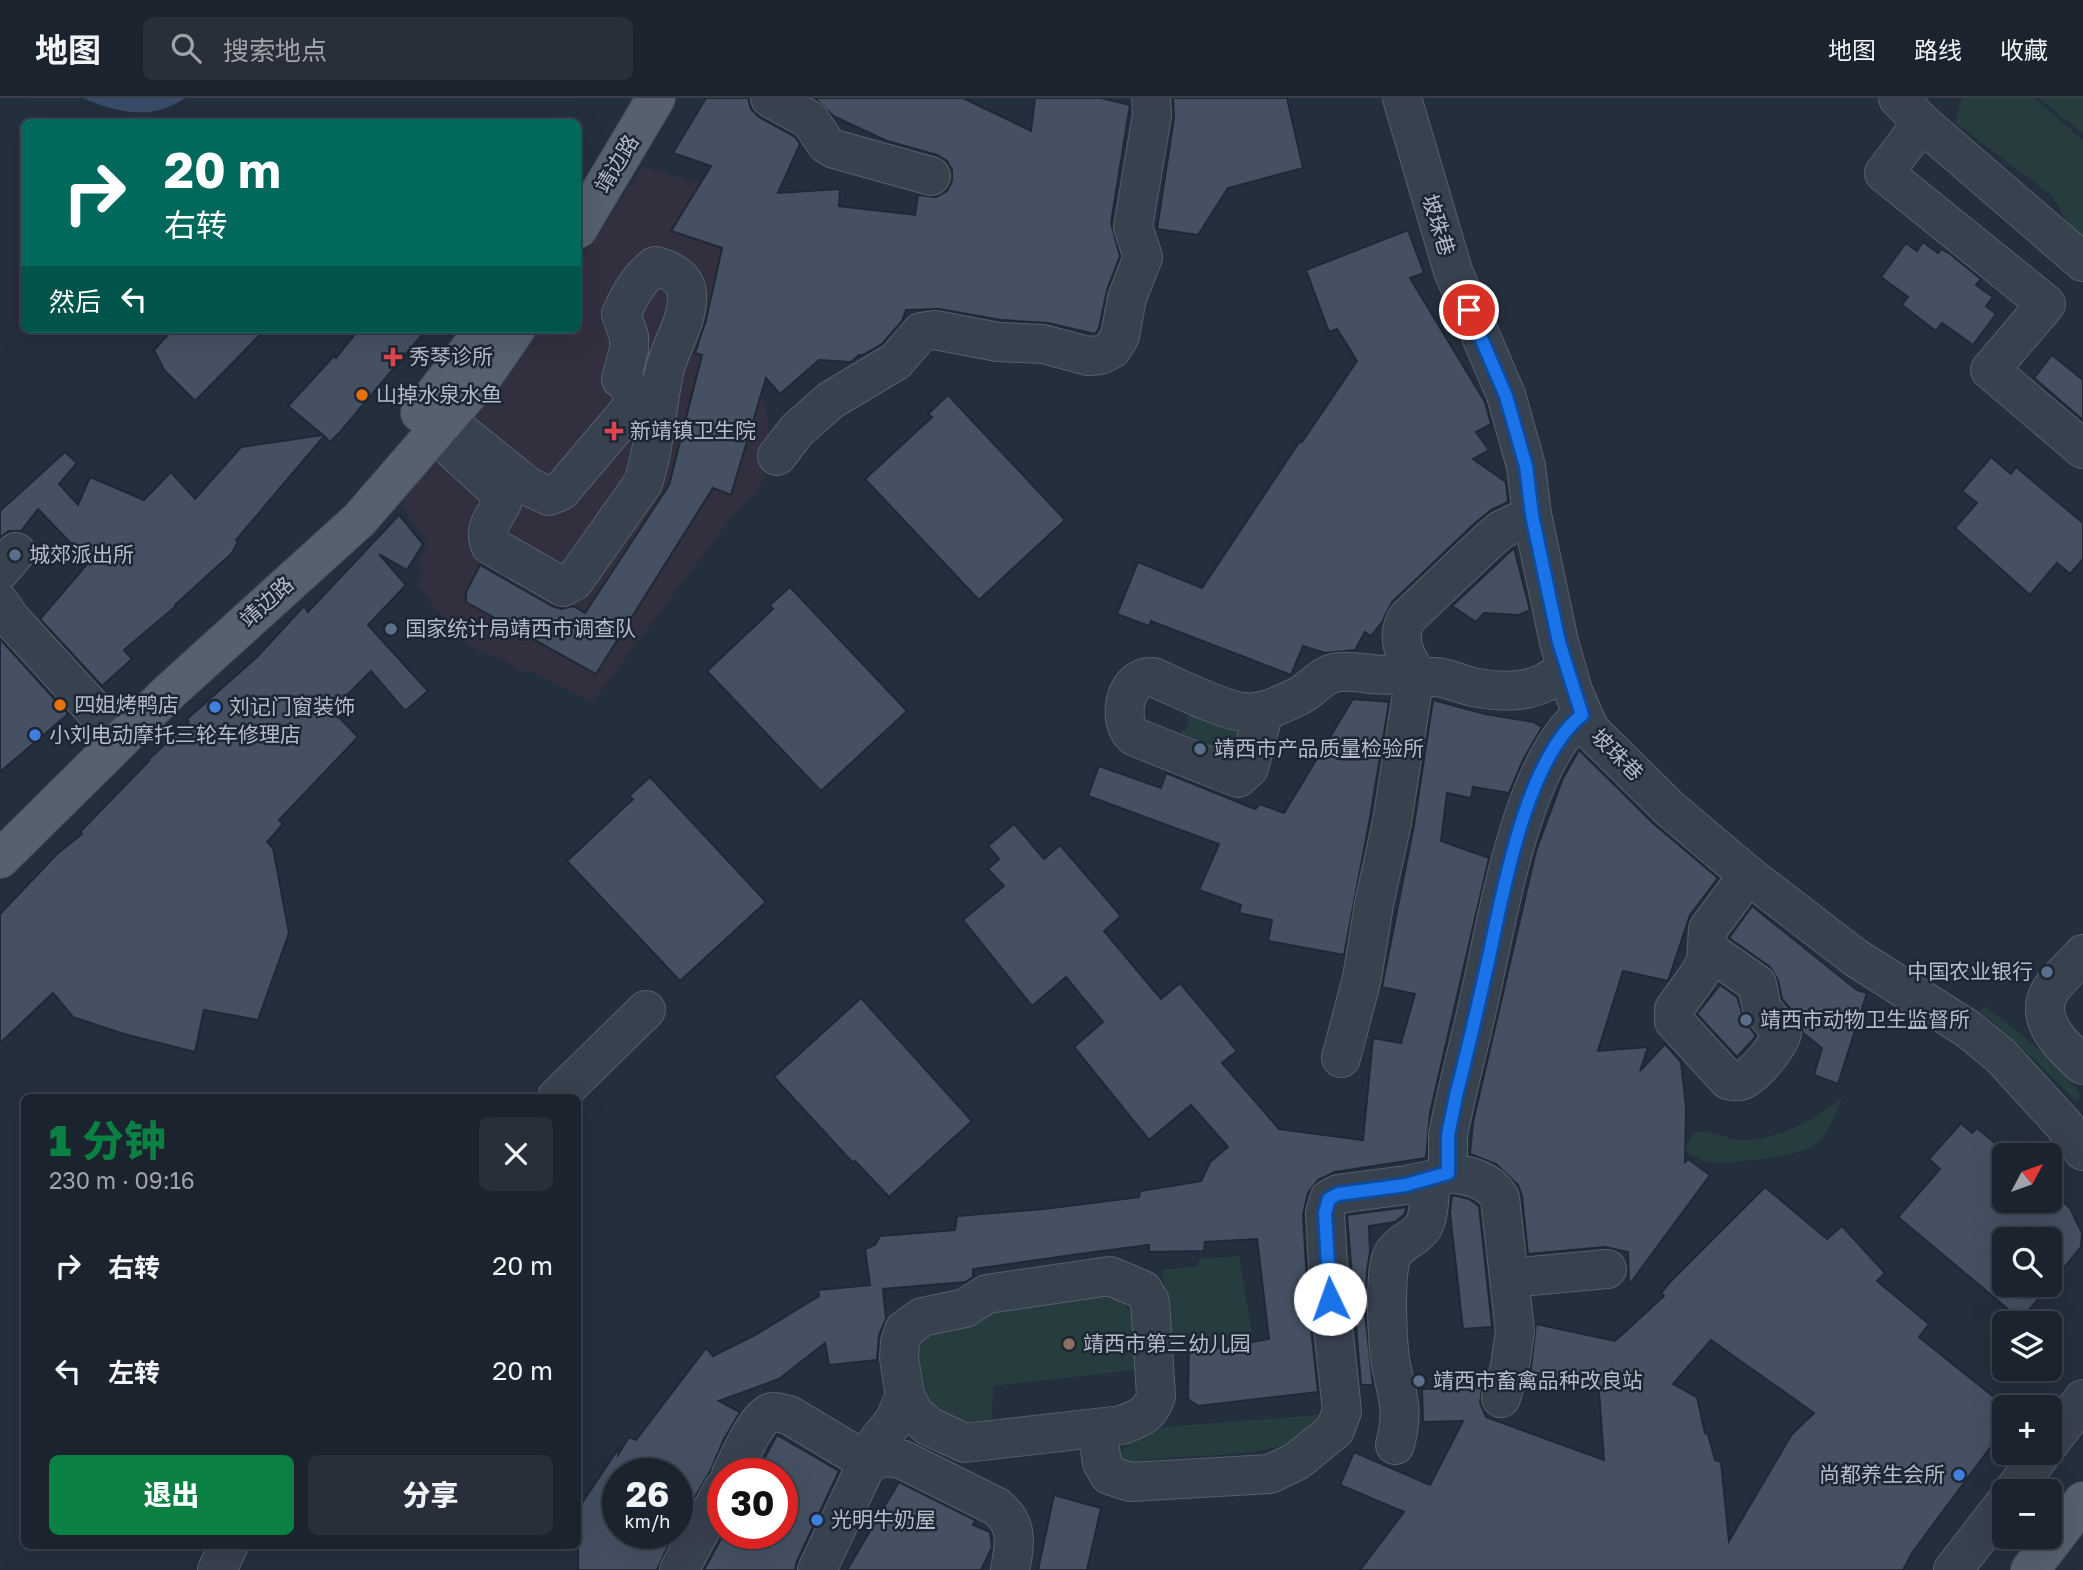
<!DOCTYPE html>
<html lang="zh">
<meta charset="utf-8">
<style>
body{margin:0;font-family:"Golos Text","Noto Sans SC",sans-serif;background:#282f3a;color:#f1f3f6;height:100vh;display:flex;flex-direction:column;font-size:26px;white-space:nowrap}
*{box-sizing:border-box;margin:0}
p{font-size:23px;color:#a0a4aa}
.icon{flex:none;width:38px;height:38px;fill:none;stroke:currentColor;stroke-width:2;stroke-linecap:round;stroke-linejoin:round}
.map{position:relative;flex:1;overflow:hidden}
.drawer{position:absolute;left:21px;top:996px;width:560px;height:455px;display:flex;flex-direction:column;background:#1b232e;border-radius:10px;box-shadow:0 7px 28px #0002,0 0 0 2px #39404a}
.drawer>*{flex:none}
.top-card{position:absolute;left:21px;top:21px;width:560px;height:214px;border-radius:10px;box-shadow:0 7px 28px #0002,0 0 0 2px #39404a;background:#00695c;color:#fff;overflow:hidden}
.needle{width:46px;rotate:49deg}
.buttons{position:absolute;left:1992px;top:1045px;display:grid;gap:14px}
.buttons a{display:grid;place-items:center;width:70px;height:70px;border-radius:10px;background:#1b232e;box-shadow:0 7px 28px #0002,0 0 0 2px #39404a;font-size:35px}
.speed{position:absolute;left:602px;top:1360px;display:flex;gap:14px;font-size:35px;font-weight:700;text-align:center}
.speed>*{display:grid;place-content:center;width:91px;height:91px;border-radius:50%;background:#1b232e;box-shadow:0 7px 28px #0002,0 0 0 2px #39404a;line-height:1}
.speed small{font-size:18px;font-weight:400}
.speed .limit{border:10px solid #d22;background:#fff;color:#111}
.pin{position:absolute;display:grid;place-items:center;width:60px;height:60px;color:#fff;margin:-30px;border:4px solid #fff;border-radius:50%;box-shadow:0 2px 7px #0007}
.me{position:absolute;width:77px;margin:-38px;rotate:357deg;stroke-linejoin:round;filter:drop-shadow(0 0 5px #0008)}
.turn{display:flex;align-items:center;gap:24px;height:147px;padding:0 28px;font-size:32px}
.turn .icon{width:91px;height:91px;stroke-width:2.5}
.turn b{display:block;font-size:49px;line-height:60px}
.then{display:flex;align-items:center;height:66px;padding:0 28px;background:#0003;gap:14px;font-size:26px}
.round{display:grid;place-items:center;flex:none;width:74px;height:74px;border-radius:10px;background:#282f3a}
.summary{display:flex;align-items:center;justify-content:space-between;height:119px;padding:0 28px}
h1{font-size:42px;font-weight:800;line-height:52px;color:#0b8043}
.cta{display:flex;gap:14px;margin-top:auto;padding:14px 28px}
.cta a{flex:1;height:80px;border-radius:10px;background:#0b8043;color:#fff;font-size:28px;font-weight:800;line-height:80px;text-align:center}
.cta a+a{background:#282f3a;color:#f1f3f6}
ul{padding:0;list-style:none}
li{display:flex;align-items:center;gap:21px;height:105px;padding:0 28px}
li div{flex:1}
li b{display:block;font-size:26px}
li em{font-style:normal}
header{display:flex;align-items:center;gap:42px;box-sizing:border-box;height:98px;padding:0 35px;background:#1b232e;border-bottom:2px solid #39404a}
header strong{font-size:33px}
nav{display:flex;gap:38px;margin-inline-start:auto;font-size:24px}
.search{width:490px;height:63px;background:#282f3a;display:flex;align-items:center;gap:18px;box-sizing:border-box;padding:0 24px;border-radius:10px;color:#a0a4aa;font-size:26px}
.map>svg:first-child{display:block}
.medical{fill:#32303f}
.green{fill:#263c3f}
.water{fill:#394c67}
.building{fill:#455162;stroke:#1f2835;stroke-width:2;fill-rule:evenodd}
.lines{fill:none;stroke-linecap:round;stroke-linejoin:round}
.minor-casing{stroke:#565f6c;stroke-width:40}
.major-casing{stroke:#414a57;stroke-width:40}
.minor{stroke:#38414e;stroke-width:38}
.major{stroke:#56606e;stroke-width:38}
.route-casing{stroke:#114b97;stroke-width:18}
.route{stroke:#1a73e8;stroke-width:12}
.health-dot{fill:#e0444e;stroke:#1d2633;stroke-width:2.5}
.food-dot{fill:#e8710a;stroke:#1d2633;stroke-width:2.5}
.service-dot{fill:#5c6f8a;stroke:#1d2633;stroke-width:2.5}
.shop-dot{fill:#3f7fe0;stroke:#1d2633;stroke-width:2.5}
.education-dot{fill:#8d6e63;stroke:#1d2633;stroke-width:2.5}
.labels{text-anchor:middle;stroke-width:5;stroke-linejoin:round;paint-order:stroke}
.street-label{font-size:21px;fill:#b4bcc9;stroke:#1d2633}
.poi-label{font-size:21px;fill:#b4bcc9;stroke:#1d2633;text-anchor:start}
</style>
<header>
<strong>地图</strong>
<div class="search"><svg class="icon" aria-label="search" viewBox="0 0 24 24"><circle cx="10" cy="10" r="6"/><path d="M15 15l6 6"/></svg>搜索地点</div>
<nav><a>地图</a><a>路线</a><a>收藏</a></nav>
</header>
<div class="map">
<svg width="2083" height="1472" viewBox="0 0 2083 1472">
<rect width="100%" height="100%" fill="#242f3e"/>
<!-- medical -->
<polygon class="medical" points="643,69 776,107 757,267 768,323 770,368 753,399 735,415 592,604 531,573 519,573 505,563 471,549 461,541 416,486 424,473 417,464 428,446 398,404 533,231 578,231 578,165"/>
<!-- green -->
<g class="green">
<polygon points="1962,0 2034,0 2083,42 2083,148 2050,96 1955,25"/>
<polygon points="2039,0 2083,0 2083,36"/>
<polygon points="1187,615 1243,623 1244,667 1178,638 1189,626"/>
<path d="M1985 908C2013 930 2063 966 2080 998L2076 1003 2015 943 1980 913Z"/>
<path d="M1842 999C1835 1018 1829 1038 1811 1049 1798 1058 1726 1067 1709 1064 1699 1062 1687 1056 1682 1047L1690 1043 1693 1035C1710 1030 1724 1041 1741 1042 1776 1042 1816 1022 1842 999Z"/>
<polygon points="1239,1158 1252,1235 1205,1244 1192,1236 1183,1236 1178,1240 1176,1249 1169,1251 1162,1172 1197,1168 1200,1161"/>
<path d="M1112 1196C1143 1216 1138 1237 1144 1271L993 1288 992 1320 980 1332 924 1311 913 1236 990 1214Z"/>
<path d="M1331 1316C1317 1326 1302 1341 1286 1346 1233 1364 1175 1352 1121 1369L1115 1360 1134 1341 1164 1329Z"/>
</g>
<!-- water -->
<path class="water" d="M83 0H185C152 23 118 15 83 0Z"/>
<!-- building -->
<g class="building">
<polygon points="706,0 748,0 751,11 759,19 795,39 800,46 778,95 840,91 839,108 915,117 918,97 936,99 947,93 952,83 952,72 947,63 937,57 887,43 833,18 815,0 963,0 1031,33 1035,0 1101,0 1130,7 1111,125 1120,158 1107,192 1099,230 1095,236 1048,225 1001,222 939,211 906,212 902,223 882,246 863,257 859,257 851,264 819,262 780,296 766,280 731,397 713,390 596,576 466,504 466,494 480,467 552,508 562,511 573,508 585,515 669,387 702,257 695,255 706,222 722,150 671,133 711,68 673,55"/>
<polygon points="1173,0 1287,0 1303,70 1228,90 1198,137 1157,131 1174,20"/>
<polygon points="1408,132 1424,175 1410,180 1485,304 1491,326 1476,334 1489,352 1473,361 1506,384 1508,404 1491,412 1474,426 1392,504 1382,524 1371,538 1365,534 1355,552 1325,555 1303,548 1291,577 1151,523 1149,528 1117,516 1138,464 1202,490 1300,343 1302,344 1357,263 1337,231 1329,234 1306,172"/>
<polygon points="1923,144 1938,155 1941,151 1950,156 1981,181 1976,187 1993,199 1986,208 1996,216 1973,247 1942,225 1936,233 1902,207 1908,199 1881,179 1906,145 1917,153"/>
<polygon points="173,231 266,231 195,303 164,272 154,252"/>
<polygon points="359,231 427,231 341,333 330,344 324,338 236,442 238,444 232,455 175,507 176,508 124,552 132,561 102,588 40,521 89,464 38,411 21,433 9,433 0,439 0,413 65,354 77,365 59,386 78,407 90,379 144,402 171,374 195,401 241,349 323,337 288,308 334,258 336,260"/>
<polygon points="2052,257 2083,282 2083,322 2034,280"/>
<polygon points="948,297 1065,422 979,502 865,381 932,319 928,316"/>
<polygon points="1991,359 2011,376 2016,369 2083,425 2083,461 2070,476 2057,465 2030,497 1955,430 1977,405 1962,393"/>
<polygon points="399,417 423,446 407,472 379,456 406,487 368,527 428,593 405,613 371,573 332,612 358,639 279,722 283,726 267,744 273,750 289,835 258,922 204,912 195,954 124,936 73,919 53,895 0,945 0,816 57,756 82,736 80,734 149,663 148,662 189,624 187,621 257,559 304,508 308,514"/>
<polygon points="1514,450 1530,512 1519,517 1484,515 1476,524 1452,508"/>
<polygon points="790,489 907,613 821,693 707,573 773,511 770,507"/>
<polygon points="0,541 68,616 0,674"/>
<polygon points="1353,601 1389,604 1370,720 1344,857 1268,843 1272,822 1239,815 1241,807 1199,792 1219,746 1088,698 1099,668 1161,690 1166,675 1255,711 1260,706 1284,715"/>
<polygon points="1433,602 1485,616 1533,624 1542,629 1523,662 1509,695 1473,689 1471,700 1447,695 1441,743 1489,760 1430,1015 1426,1060 1335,1074 1318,1082 1308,1095 1303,1116 1308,1202 1318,1294 1198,1308 1188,1301 1189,1243 1207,1252 1269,1241 1257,1141 1205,1144 1204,1153 1149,1154 1149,1147 1072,1157 973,1171 973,1179 965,1184 883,1191 886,1221 879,1237 877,1262 829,1267 825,1245 779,1281 719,1303 740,1314 724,1341 710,1374 677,1429 677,1376 618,1376 618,1435 674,1435 657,1472 578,1472 578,1411 618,1351 618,1357 629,1339 636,1342 706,1250 713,1258 755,1237 819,1198 818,1192 870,1187 865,1151 875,1147 880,1138 955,1132 957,1118 1044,1111 1139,1099 1140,1093 1201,1083 1210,1064 1228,1049 1191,1007 1149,1042 1074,949 1103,924 1066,879 1032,908 963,822 1004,788 988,771 999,761 988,748 1014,726 1044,761 1060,747 1121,818 1104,833 1161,901 1180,885 1237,953 1222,965 1279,1031 1363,1042 1373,940 1401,945 1415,896 1382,889 1414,727"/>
<polygon points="1579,652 1654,726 1718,780 1690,817 1668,883 1623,873 1598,953 1648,949 1640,973 1665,946 1681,964 1686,1009 1685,1064 1688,1061 1710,1077 1629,1187 1628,1154 1605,1149 1528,1156 1522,1098 1518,1087 1496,1066 1470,1056 1473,1024 1536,753 1563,680"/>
<polygon points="650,679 766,804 680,883 567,763 633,701 629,698"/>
<polygon points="1752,808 1857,892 1867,895 1838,986 1814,977 1822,950 1803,935 1799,921 1782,901 1778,882 1770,869 1729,840"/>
<polygon points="1720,887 1737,899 1745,924 1756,938 1737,959 1697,916"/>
<polygon points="861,900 972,1023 889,1099 855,1063 853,1065 774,979"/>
<path d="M1961 1025 1972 1035 1977 1030 2009 1057H2004V1102H2049V1093L2070 1110 2082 1135 2081 1149 2021 1222 1898 1119 1940 1071 1929 1061ZM2004 1141H2049V1186H2004Z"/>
<path d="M1765 1089 1827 1141 1842 1128 1885 1175 1877 1183 1929 1226 1919 1239 2004 1307V1331L1912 1455 1903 1472H1360L1404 1414 1340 1387 1354 1354 1430 1387 1463 1323 1423 1324 1422 1291 1459 1290V1284L1483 1285 1480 1305 1486 1319 1604 1362 1599 1294 1530 1278 1536 1226 1615 1243 1664 1198 1661 1195 1670 1184ZM1711 1242 1814 1315 1792 1336 1729 1443 1721 1364 1715 1362 1708 1336 1705 1335 1697 1299 1673 1286Z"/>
<polygon points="1452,1097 1469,1101 1479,1108 1492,1229 1463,1231 1450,1115"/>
<polygon points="1407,1109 1404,1117 1395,1124 1369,1128 1370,1154 1367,1172 1365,1216 1373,1287 1361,1287 1347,1117"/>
<polygon points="777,1337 839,1373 797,1463 795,1472 704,1472 724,1435 782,1435 782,1376 756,1376"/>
<polygon points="899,1384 975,1422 973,1427 990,1434 992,1449 981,1472 847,1472"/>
<polygon points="1054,1397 1101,1410 1087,1472 1038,1472"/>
</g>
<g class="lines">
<!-- minor casing -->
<g class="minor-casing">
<g id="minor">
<polyline points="770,0 810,22 826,46 834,51 931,78"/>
<polyline points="1402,0 1453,173 1506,297 1526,368 1532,417 1559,544 1573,593 1590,632 1669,710 1748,777 1856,860 1968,931 2001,958 2064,1027 2083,1053"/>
<polyline points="1898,0 1922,25 2083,164"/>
<polyline points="1922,25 1884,75 2046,206 1990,272 2083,351"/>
<path d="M436 336 501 396 502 405C494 420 483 430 490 447L563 489 574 483 643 385C655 349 656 312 664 275 669 249 688 225 687 198 687 180 671 172 655 168 638 181 630 197 621 216L629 238V252L621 281C631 289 633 296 633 308L561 393 549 398 529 389 447 323"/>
<polyline points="777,358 797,332 831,302 896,263 921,234 935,232 998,244 1043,246 1088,258 1101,257 1112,251 1120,238 1127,200 1143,159 1133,129 1152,17 1151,0"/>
<polyline points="0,473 16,454"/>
<polyline points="0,505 10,520 108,627"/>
<path d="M1420 581C1407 562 1394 541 1407 520L1488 443 1501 432 1532 417"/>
<path d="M1264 613 1249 670 1238 680 1135 639C1117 627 1122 577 1153 579 1174 588 1222 612 1243 614 1262 617 1282 606 1299 598 1313 591 1322 575 1339 574 1366 572 1387 584 1412 570"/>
<path d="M1708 852 1757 886 1762 911 1782 935C1779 947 1754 979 1740 983 1737 984 1732 983 1728 982L1674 923V911L1700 875 1706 863 1708 831 1748 777"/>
<path d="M2083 856C2073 868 2058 880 2050 893 2033 922 2064 950 2083 967"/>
<path d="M1341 960 1362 880 1374 806 1392 724 1413 589C1430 569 1452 584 1473 589 1488 592 1502 594 1517 592 1536 591 1551 582 1566 571"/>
<polyline points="557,999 646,912"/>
<path d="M1110 1178 1143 1192 1150 1204 1156 1298C1150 1317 1140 1320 1122 1327L965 1345 928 1328 914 1315 905 1298 899 1260 900 1244 904 1232 922 1219 965 1210 987 1196Z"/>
<polyline points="1510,1180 1607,1171"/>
<path d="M1501 1300 1510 1269 1515 1233 1500 1100C1489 1081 1468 1077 1448 1075V1037C1457 990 1470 944 1480 898 1497 823 1522 664 1582 617"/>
<polyline points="1097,1330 1102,1365 1109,1377 1130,1384 1270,1376 1297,1363 1335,1332 1342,1313 1330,1201 1325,1115 1329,1101 1338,1096 1406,1087 1431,1082 1448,1075"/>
<polyline points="2049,1346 2083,1301"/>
<path d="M1395 1347C1404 1312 1398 1301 1391 1267 1387 1244 1385 1187 1390 1164 1394 1143 1418 1142 1425 1125 1430 1114 1429 1095 1431 1082"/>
<path d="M731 1376C739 1361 756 1318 772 1314 777 1313 783 1316 789 1317L869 1365 884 1359 901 1361 997 1409C1019 1427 1015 1446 1010 1472"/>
<polyline points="2013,1393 2043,1354"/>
<polyline points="217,1472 229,1447"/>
<polyline points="679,1472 723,1391"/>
<polyline points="817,1472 877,1344 894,1323 905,1298"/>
<polyline points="1953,1472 2004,1406"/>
</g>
</g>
<!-- major casing -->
<g class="major-casing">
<g id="major">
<polyline points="578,131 656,0"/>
<polyline points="420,315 485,231"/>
<polyline points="0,761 168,595 359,422 483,279 516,231"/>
<polyline points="2030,1472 2083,1403"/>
</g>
</g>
<!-- minor -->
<use href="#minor" class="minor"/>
<!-- major -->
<use href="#major" class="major"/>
</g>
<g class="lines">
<!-- route casing -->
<g class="route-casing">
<path id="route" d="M1330 1201 1325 1115 1329 1101 1338 1096 1406 1087 1448 1075V1037L1456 998C1467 955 1477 912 1487 868 1502 799 1525 662 1582 617L1559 544 1532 417 1526 368 1506 298 1469 212"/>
</g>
<!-- route -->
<use href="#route" class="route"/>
</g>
<!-- markers -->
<g class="health-dot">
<path d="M389.5 248.5h7v7h7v7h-7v7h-7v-7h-7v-7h7z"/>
<path d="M610.5 322.5h7v7h7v7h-7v7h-7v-7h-7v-7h7z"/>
</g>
<g class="food-dot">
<circle cx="362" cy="297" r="7"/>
<circle cx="60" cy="607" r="7"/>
</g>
<g class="service-dot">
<circle cx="15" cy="457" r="7"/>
<circle cx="391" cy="531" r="7"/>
<circle cx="1200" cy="651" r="7"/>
<circle cx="2047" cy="874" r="7"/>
<circle cx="1746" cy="922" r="7"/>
<circle cx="1419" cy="1283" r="7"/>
</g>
<g class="shop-dot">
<circle cx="215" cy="609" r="7"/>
<circle cx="35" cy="637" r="7"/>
<circle cx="1959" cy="1377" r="7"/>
<circle cx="817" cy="1422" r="7"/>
</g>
<circle class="education-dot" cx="1069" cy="1246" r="7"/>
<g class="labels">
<!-- street labels -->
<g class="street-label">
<text transform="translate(617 66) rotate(-59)" y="7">靖边路</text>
<text transform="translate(1438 127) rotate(73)" y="7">坡珠巷</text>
<text transform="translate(267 504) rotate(-42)" y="7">靖边路</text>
<text transform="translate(1617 657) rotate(45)" y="7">坡珠巷</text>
</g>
<!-- poi labels -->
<g class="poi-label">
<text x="409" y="266">秀琴诊所</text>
<text x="376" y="304">山掉水泉水鱼</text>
<text x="630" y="340">新靖镇卫生院</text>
<text x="29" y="464">城郊派出所</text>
<text x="405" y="538">国家统计局靖西市调查队</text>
<text x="74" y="614">四姐烤鸭店</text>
<text x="229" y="616">刘记门窗装饰</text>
<text x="49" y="644">小刘电动摩托三轮车修理店</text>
<text x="1214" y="658">靖西市产品质量检验所</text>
<text x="2033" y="881" text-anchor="end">中国农业银行</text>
<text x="1760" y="929">靖西市动物卫生监督所</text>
<text x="1083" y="1253">靖西市第三幼儿园</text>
<text x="1433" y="1290">靖西市畜禽品种改良站</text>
<text x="1945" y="1384" text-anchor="end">尚都养生会所</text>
<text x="831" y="1429">光明牛奶屋</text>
</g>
</g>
</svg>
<div class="buttons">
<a><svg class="needle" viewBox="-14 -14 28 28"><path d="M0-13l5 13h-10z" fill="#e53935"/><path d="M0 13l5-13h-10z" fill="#a0a4aa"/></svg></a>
<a><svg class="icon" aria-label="search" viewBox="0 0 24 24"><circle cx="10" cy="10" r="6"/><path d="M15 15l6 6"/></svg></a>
<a><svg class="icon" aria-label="layers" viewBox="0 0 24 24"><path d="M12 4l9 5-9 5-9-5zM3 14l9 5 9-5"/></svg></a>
<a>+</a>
<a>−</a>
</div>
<div class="speed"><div>26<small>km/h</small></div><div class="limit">30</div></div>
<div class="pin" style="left:1469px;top:212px;background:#d93025"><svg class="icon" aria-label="arrive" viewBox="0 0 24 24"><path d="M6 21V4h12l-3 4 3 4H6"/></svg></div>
<svg class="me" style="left:1330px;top:1201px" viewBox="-20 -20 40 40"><circle r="19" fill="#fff"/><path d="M0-13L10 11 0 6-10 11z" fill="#1a73e8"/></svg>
<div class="top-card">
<div class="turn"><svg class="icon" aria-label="right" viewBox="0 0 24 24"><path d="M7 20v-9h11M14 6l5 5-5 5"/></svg><div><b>20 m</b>右转</div></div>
<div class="then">然后<svg class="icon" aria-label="left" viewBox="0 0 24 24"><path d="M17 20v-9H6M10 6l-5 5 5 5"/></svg></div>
</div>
<section class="drawer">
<div class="summary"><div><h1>1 分钟</h1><p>230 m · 09:16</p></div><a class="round"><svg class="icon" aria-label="close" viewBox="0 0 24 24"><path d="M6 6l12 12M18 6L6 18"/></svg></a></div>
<ul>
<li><svg class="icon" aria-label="right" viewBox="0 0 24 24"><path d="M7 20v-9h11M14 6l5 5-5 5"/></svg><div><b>右转</b></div><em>20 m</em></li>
<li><svg class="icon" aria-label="left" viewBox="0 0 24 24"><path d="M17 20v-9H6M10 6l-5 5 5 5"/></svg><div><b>左转</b></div><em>20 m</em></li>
</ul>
<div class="cta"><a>退出</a><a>分享</a></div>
</section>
</div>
